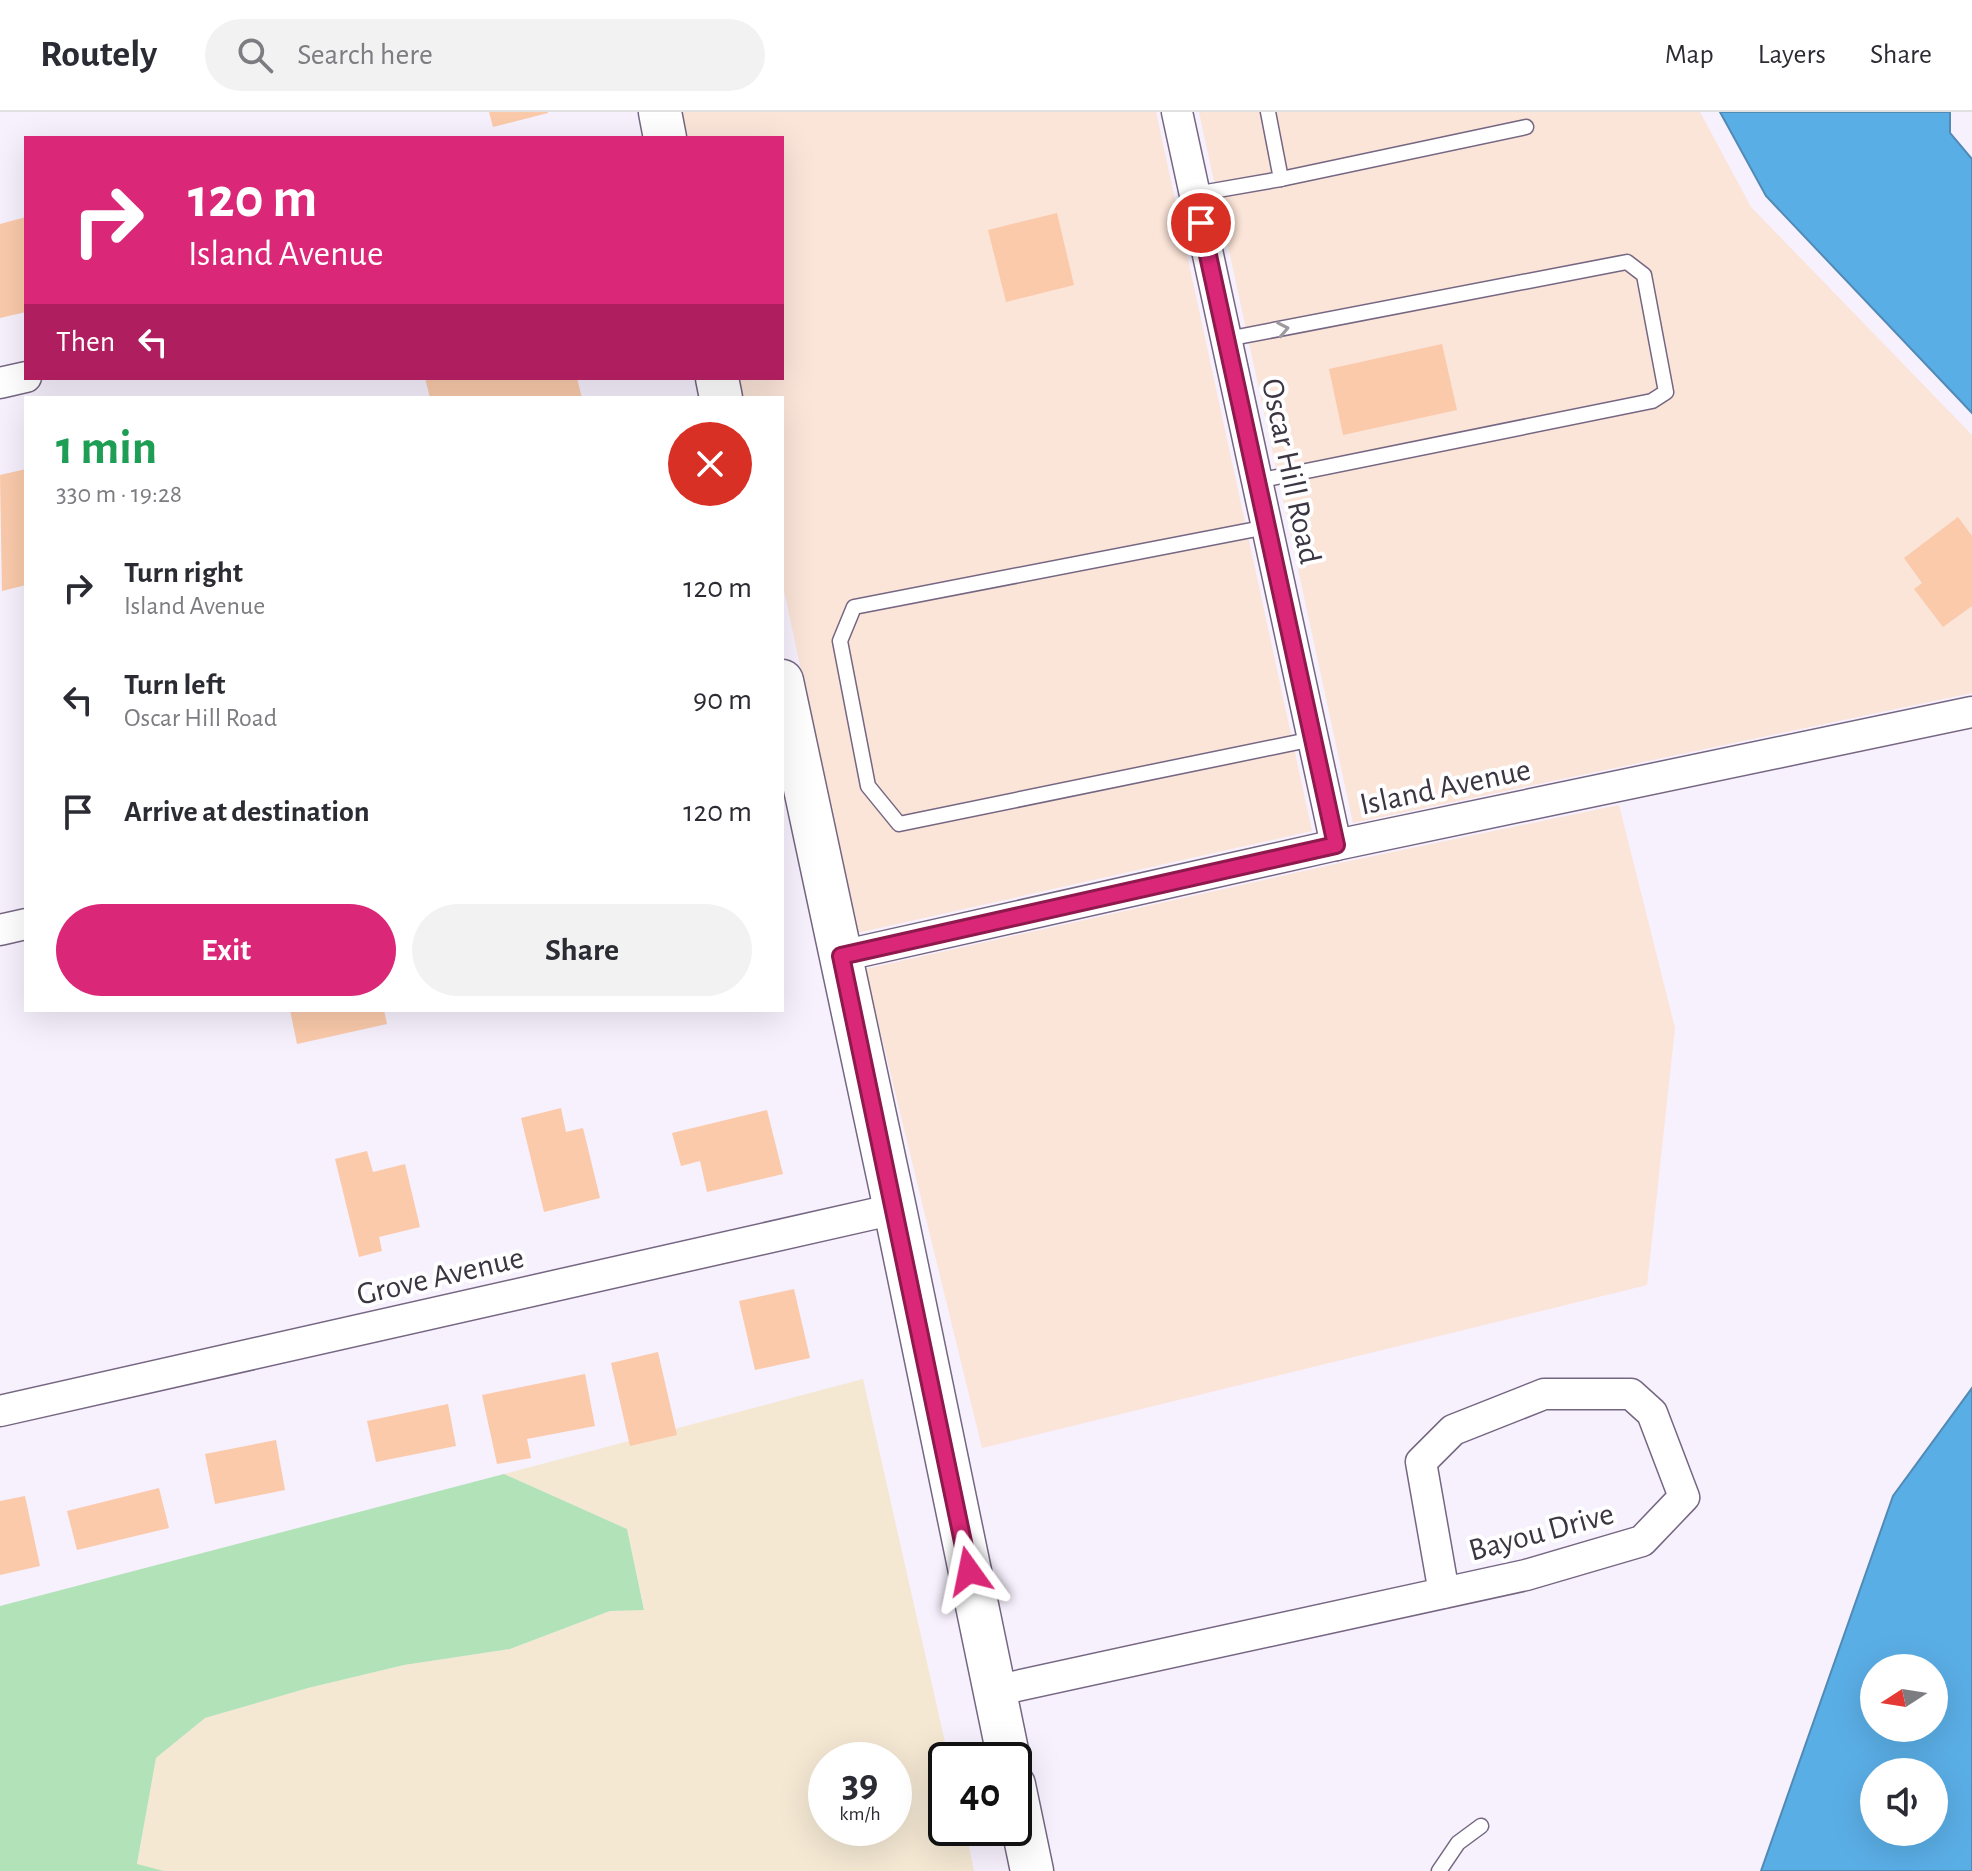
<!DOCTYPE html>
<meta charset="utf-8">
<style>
body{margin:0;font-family:"Alegreya Sans",sans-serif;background:#f2f2f3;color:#2b2b33;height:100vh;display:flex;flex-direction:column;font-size:30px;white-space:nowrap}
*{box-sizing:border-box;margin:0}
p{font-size:26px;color:#7c7c81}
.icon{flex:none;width:44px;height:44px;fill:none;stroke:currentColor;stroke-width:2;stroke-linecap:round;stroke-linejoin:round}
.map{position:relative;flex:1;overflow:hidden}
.drawer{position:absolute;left:24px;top:284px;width:760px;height:616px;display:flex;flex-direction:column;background:#fff;border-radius:0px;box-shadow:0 8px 32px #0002}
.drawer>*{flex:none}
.top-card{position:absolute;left:24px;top:24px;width:760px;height:244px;border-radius:0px;box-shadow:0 8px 32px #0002;background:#db2777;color:#fff;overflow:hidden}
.needle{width:52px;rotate:258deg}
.buttons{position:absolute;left:1860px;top:1542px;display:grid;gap:16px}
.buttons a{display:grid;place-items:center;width:88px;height:88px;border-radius:50%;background:#fff;box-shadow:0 8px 32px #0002;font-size:40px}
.speed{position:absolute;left:808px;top:1630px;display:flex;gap:16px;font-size:40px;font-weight:700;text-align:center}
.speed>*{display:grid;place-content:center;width:104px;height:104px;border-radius:50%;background:#fff;box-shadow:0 8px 32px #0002;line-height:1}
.speed small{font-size:20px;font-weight:400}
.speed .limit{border:4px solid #111;border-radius:12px;background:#fff;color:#111}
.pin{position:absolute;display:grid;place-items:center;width:68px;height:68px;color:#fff;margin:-34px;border:4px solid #fff;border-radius:50%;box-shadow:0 2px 8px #0007}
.me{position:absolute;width:88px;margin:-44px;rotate:348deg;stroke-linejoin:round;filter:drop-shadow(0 0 6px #0008)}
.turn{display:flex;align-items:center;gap:28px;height:168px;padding:0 32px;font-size:36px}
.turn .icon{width:104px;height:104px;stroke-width:2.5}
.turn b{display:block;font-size:56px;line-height:68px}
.then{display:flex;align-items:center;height:76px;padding:0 32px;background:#0003;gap:16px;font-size:30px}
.round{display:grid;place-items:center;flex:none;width:84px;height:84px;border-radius:42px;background:#f2f2f3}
.headline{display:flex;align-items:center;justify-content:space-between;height:136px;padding:0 32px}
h1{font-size:48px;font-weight:600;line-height:60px;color:#1e9e55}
.button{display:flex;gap:16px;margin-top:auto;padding:16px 32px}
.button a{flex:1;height:92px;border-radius:48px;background:#db2777;color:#fff;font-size:32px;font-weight:600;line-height:92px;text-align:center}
.button a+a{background:#f2f2f3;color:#2b2b33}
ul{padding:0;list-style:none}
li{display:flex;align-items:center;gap:24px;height:112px;padding:0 32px}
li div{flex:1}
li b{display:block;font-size:30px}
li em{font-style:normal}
header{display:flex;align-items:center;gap:48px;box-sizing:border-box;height:112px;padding:0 40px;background:#fff;border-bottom:2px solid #e1e1e2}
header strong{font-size:38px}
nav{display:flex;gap:44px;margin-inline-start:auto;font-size:28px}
.search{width:560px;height:72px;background:#f2f2f3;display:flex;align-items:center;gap:20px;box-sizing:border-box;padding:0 28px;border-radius:44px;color:#7c7c81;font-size:30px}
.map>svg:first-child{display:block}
.commercial{fill:#f4e8d3;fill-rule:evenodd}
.industrial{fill:#fbe4d8}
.green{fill:#b2e2b7}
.water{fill:#5aaee6;stroke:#518ab5;stroke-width:2;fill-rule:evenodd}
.building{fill:#facaab}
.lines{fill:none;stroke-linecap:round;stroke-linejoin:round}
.lane-casing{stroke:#756682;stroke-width:17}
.street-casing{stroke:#756682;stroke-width:33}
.secondary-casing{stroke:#756682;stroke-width:45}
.lane{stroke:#fff;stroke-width:14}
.street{stroke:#fff;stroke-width:30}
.secondary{stroke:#fff;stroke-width:42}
.oneway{stroke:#9e9aa0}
.route-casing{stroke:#8e194d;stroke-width:20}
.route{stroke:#db2777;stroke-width:14}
.labels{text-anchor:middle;stroke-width:8;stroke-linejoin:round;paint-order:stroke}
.street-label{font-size:32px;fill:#3c3542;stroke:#fff}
</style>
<header>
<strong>Routely</strong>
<div class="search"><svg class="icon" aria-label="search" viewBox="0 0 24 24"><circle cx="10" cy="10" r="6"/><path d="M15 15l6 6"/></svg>Search here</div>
<nav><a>Map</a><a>Layers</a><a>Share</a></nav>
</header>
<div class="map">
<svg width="1972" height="1759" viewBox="0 0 1972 1759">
<rect width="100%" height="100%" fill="#f7f0fd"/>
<!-- commercial -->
<path class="commercial" d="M863 1267 949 1648H946V1716H965L974 1759H164L137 1753 156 1646 205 1606 308 1576 404 1553 510 1537 610 1499 644 1497 627 1417 504 1362ZM826 1648H894V1716H826Z"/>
<!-- industrial -->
<g class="industrial">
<polygon points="682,0 1156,0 1312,719 857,821 782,469 782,286 743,286 738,266 782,266 782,26 687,26"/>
<polygon points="1199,0 1700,0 1751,95 1972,323 1972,581 1353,711"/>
<polygon points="1619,693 1675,916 1647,1173 982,1336 865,857 1340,751"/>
</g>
<!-- green -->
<polygon class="green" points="504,1362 627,1417 644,1498 610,1499 510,1537 404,1553 308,1576 205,1606 156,1646 137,1752 164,1759 0,1759 0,1494"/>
<!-- water -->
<g class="water">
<polygon points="1720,0 1950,0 1950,21 1972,47 1972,301 1766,84"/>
<path d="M1972 1276V1759H1761L1893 1384ZM1874 1556H1934V1616H1874ZM1874 1660H1934V1720H1874Z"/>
</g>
<!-- building -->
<g class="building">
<polygon points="489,0 548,0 548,1 493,15"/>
<polygon points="1057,101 1074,173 1006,190 988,118"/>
<polygon points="26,105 26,200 0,206 0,112"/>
<polygon points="1442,232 1457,298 1343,323 1329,257"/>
<polygon points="425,266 577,266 582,286 430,286"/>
<polygon points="26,357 26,473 2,479 0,363"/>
<polygon points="1958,405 1972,424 1972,494 1943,515 1914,477 1922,471 1904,446"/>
<polygon points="290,898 384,898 387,912 297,932"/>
<polygon points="561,996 566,1020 583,1016 600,1086 544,1100 521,1006"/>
<polygon points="767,998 783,1062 707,1080 700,1049 681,1054 672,1021"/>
<polygon points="367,1039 373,1060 405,1052 420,1115 379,1125 382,1139 359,1145 335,1047"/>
<polygon points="794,1177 810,1246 755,1258 739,1189"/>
<polygon points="658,1240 677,1323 630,1334 611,1251"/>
<polygon points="585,1262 595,1314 527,1327 531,1346 497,1352 482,1283"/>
<polygon points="448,1292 456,1334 376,1350 367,1309"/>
<polygon points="276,1328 285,1378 215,1392 205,1342"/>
<polygon points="159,1376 169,1416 77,1438 67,1399"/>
<polygon points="25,1384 40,1454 0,1463 0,1389"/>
</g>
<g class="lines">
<!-- lane casing -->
<g class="lane-casing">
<g id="lane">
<polyline points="1281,67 1526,15"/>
<polyline points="1195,82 1281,67 1268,0"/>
<polyline points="1227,227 1627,150 1644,163 1666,280 1652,289 1257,369"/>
<polyline points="1267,415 854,495 840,529 868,674 899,712 1313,627"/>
<polyline points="1439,1759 1458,1731 1481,1714"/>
</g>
</g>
<!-- street casing -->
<g class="street-casing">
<g id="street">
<polyline points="1177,0 1336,733"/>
<polyline points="0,271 26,265"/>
<polyline points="0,818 26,812"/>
<polyline points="841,844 1336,733 1972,600"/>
<polyline points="0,1299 895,1097"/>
<polyline points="994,1579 1526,1463 1642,1429 1684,1385 1652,1301 1631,1282 1544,1282 1453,1318 1421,1350 1444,1481"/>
</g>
</g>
<!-- secondary casing -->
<g class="secondary-casing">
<g id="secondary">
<polyline points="660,0 665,26"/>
<polyline points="717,266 721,286"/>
<polyline points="782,569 895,1097 1009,1648"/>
<polyline points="1014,1673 1032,1759"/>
</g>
</g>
<!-- lane -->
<use href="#lane" class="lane"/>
<!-- street -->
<use href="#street" class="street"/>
<!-- secondary -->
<use href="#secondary" class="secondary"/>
</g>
<!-- one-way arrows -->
<defs><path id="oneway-chevron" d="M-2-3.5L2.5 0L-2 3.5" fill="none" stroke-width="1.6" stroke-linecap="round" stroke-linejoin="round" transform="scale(2)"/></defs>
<use class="oneway" href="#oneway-chevron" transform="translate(1283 217) rotate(-11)"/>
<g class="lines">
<!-- route casing -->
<g class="route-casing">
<polyline id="route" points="969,1459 841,844 1336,733 1201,111"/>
</g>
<!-- route -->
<use href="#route" class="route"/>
</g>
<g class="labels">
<!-- street labels -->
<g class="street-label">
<text transform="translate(1292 359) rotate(78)" y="11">Oscar Hill Road</text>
<text transform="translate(1445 674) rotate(-12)" y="11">Island Avenue</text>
<text transform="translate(440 1163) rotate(-13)" y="11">Grove Avenue</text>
<text transform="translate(1541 1419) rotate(-15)" y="11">Bayou Drive</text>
</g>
</g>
</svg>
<div class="buttons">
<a><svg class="needle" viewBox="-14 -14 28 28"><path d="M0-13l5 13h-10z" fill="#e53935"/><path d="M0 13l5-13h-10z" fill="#7c7c81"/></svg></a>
<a><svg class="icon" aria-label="sound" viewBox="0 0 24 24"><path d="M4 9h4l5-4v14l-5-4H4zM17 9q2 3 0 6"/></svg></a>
</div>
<div class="speed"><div>39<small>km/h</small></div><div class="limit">40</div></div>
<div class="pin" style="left:1201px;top:111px;background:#d93025"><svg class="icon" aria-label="arrive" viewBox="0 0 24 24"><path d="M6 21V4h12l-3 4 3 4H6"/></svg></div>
<svg class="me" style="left:969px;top:1459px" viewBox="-20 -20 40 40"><path d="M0-17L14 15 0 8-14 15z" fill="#db2777" stroke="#fff" stroke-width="4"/></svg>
<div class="top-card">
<div class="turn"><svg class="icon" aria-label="right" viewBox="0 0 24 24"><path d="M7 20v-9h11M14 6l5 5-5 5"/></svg><div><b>120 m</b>Island Avenue</div></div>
<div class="then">Then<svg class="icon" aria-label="left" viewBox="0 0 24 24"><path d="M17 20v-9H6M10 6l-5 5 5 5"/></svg></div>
</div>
<section class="drawer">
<div class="headline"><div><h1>1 min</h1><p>330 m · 19:28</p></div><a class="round" style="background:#d93025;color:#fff"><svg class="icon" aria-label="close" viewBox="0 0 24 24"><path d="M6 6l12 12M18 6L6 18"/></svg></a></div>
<ul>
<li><svg class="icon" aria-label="right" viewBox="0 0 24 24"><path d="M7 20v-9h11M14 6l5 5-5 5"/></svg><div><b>Turn right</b><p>Island Avenue</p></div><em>120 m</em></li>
<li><svg class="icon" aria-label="left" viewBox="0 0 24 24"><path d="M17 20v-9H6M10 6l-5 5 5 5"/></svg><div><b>Turn left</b><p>Oscar Hill Road</p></div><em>90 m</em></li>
<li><svg class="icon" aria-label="arrive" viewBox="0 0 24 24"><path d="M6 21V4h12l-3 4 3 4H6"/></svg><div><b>Arrive at destination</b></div><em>120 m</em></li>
</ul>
<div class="button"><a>Exit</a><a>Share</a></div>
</section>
</div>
